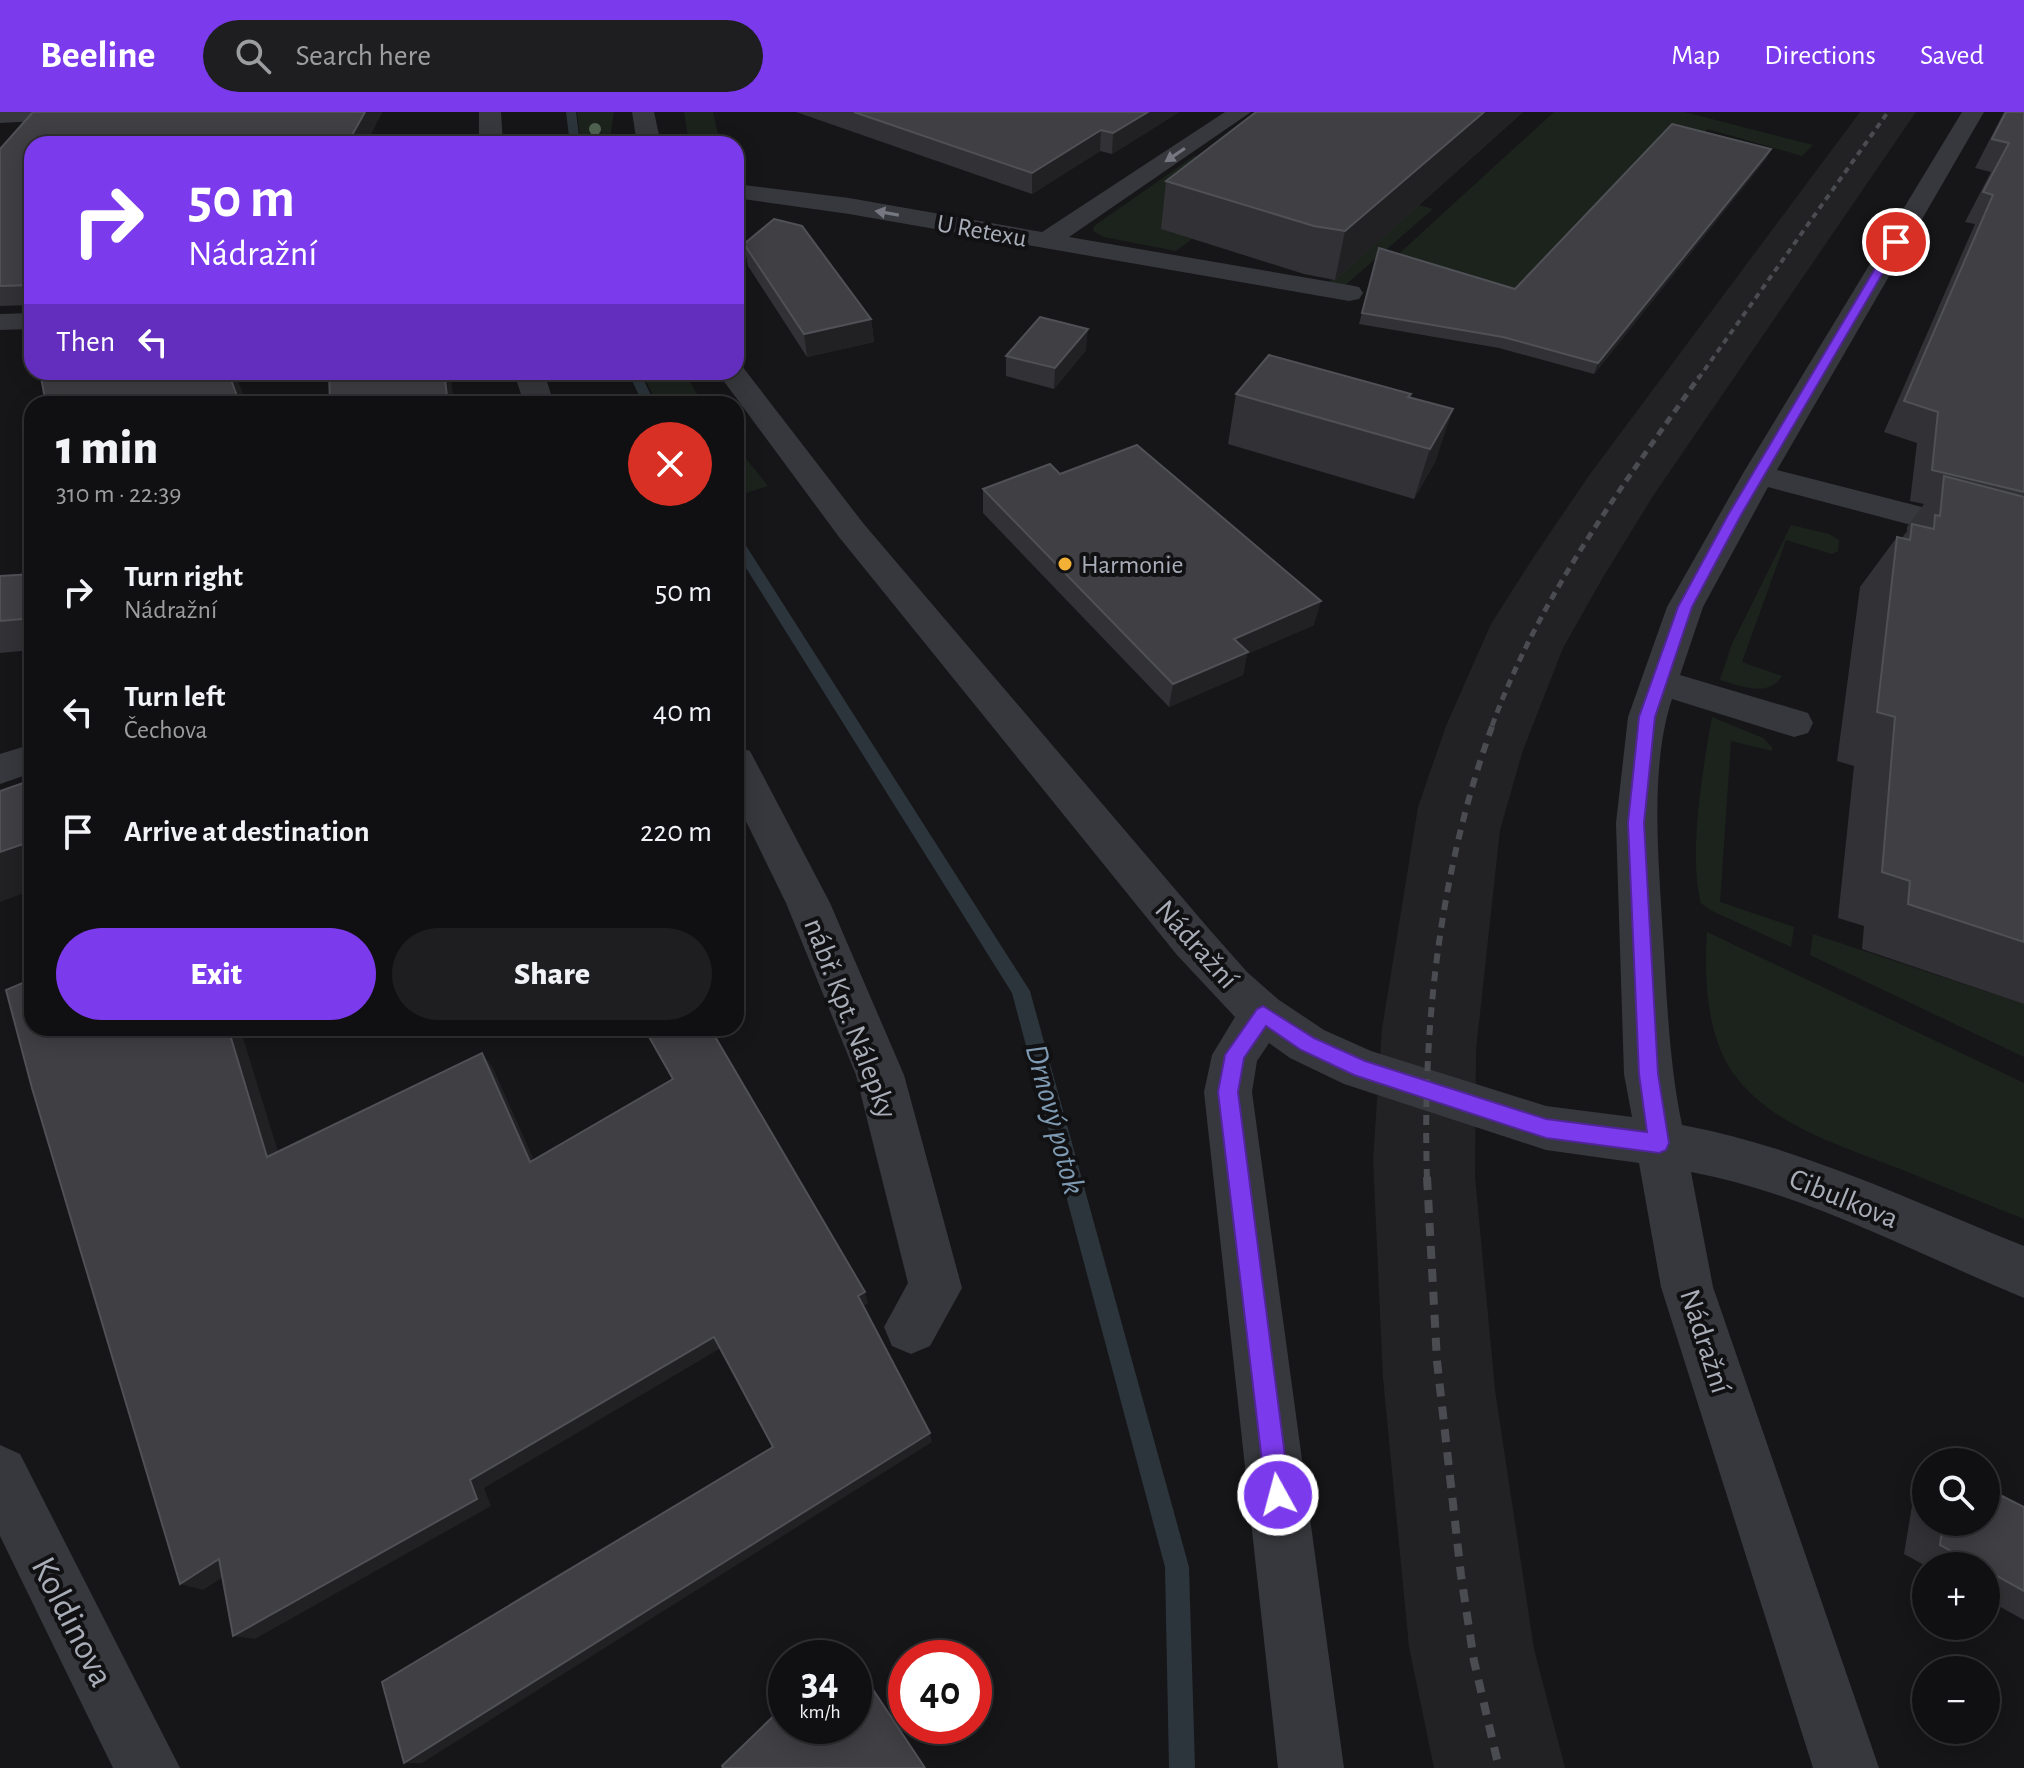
<!DOCTYPE html>
<meta charset="utf-8">
<style>
body{margin:0;font-family:"Alegreya Sans",sans-serif;background:#1e1e20;color:#f1f3f6;height:100vh;display:flex;flex-direction:column;font-size:30px;white-space:nowrap}
*{box-sizing:border-box;margin:0}
p{font-size:26px;color:#9c9d9f}
.icon{flex:none;width:44px;height:44px;fill:none;stroke:currentColor;stroke-width:2;stroke-linecap:round;stroke-linejoin:round}
.map{position:relative;flex:1;overflow:hidden}
.side{position:absolute;left:24px;top:284px;width:720px;height:640px;display:flex;flex-direction:column;background:#101012;border-radius:24px;box-shadow:0 4px 20px #0003,0 0 0 2px #303032}
.side>*{flex:none}
.hud{position:absolute;left:24px;top:24px;width:720px;height:244px;border-radius:24px;box-shadow:0 4px 20px #0003,0 0 0 2px #303032;background:#7c3aed;color:#fff;overflow:hidden}
.controls{position:absolute;left:1912px;top:1336px;display:grid;gap:16px}
.controls a{display:grid;place-items:center;width:88px;height:88px;border-radius:50%;background:#101012;box-shadow:0 4px 20px #0003,0 0 0 2px #303032;font-size:40px}
.speed{position:absolute;left:768px;top:1528px;display:flex;gap:16px;font-size:40px;font-weight:700;text-align:center}
.speed>*{display:grid;place-content:center;width:104px;height:104px;border-radius:50%;background:#101012;box-shadow:0 4px 20px #0003,0 0 0 2px #303032;line-height:1}
.speed small{font-size:20px;font-weight:400}
.speed .limit{border:12px solid #d22;background:#fff;color:#111}
.pin{position:absolute;display:grid;place-items:center;width:68px;height:68px;color:#fff;margin:-34px;border:4px solid #fff;border-radius:50%;box-shadow:0 2px 8px #0007}
.me{position:absolute;width:88px;margin:-44px;rotate:353deg;stroke-linejoin:round;filter:drop-shadow(0 0 6px #0008)}
.turn{display:flex;align-items:center;gap:28px;height:168px;padding:0 32px;font-size:36px}
.turn .icon{width:104px;height:104px;stroke-width:2.5}
.turn b{display:block;font-size:56px;line-height:68px}
.then{display:flex;align-items:center;height:76px;padding:0 32px;background:#0003;gap:16px;font-size:30px}
.round{display:grid;place-items:center;flex:none;width:84px;height:84px;border-radius:42px;background:#1e1e20}
.head{display:flex;align-items:center;justify-content:space-between;height:136px;padding:0 32px}
h1{font-size:48px;font-weight:800;line-height:60px}
.action{display:flex;gap:16px;margin-top:auto;padding:16px 32px}
.action a{flex:1;height:92px;border-radius:48px;background:#7c3aed;color:#fff;font-size:32px;font-weight:800;line-height:92px;text-align:center}
.action a+a{background:#1e1e20;color:#f1f3f6}
ul{padding:0;list-style:none}
li{display:flex;align-items:center;gap:24px;height:120px;padding:0 32px}
li div{flex:1}
li b{display:block;font-size:30px}
li em{font-style:normal}
header{display:flex;align-items:center;gap:48px;box-sizing:border-box;height:112px;padding:0 40px;background:#7c3aed;color:#fff}
header strong{font-size:38px}
nav{display:flex;gap:44px;margin-inline-start:auto;font-size:28px}
.search{width:560px;height:72px;background:#1e1e20;display:flex;align-items:center;gap:20px;box-sizing:border-box;padding:0 28px;border-radius:44px;color:#9c9d9f;font-size:30px}
.map>svg:first-child{display:block}
.built{fill:#222225}
.green{fill:#1c231d}
.lines{fill:none;stroke-linecap:round;stroke-linejoin:round}
.stream{fill:#2c353c;fill-rule:evenodd}
.minor{fill:#37383d;fill-rule:evenodd}
.rail-far3{stroke:#4a4c52;stroke-width:4;stroke-dasharray:6 5;stroke-linecap:butt}
.rail-far2{stroke:#4a4c52;stroke-width:5;stroke-dasharray:8 6;stroke-linecap:butt}
.rail-far1{stroke:#4a4c52;stroke-width:6;stroke-dasharray:10 8;stroke-linecap:butt}
.rail{stroke:#4a4c52;stroke-width:8;stroke-dasharray:13 10;stroke-linecap:butt}
.tree{fill:#506452}
.wall{fill:#323236}
.shaded-wall{fill:#212124}
.building{fill:#3f3f44;stroke:#4f5156;stroke-width:2}
.oneway{fill:#757881}
.route{fill:#7c3aed;stroke:#51269a;stroke-width:2}
.poi-dot{fill:#f2b134;stroke:#111113;stroke-width:3}
.labels{text-anchor:middle;stroke-width:8;stroke-linejoin:round;paint-order:stroke}
.far-street-label{font-size:26px;fill:#a8adb8;stroke:#111113}
.far-poi-label{font-size:26px;fill:#a8adb8;stroke:#111113;text-anchor:start}
.street-label{font-size:30px;fill:#a8adb8;stroke:#111113}
.water-label{font-size:32px;font-style:italic;fill:#7f9bb3;stroke:#111113}
.near-street-label{font-size:36px;fill:#a8adb8;stroke:#111113}
</style>
<header>
<strong>Beeline</strong>
<div class="search"><svg class="icon" aria-label="search" viewBox="0 0 24 24"><circle cx="10" cy="10" r="6"/><path d="M15 15l6 6"/></svg>Search here</div>
<nav><a>Map</a><a>Directions</a><a>Saved</a></nav>
</header>
<div class="map">
<svg width="2024" height="1656" viewBox="0 0 2024 1656">
<rect width="100%" height="100%" fill="#161618"/>
<!-- built -->
<polygon class="built" points="1860,0 1916,0 1653,384 1602,467 1563,536 1523,638 1500,718 1476,938 1475,1064 1495,1278 1534,1537 1565,1656 1434,1656 1409,1535 1383,1266 1373,1047 1382,917 1418,695 1446,614 1491,512 1535,443 1590,362"/>
<!-- green -->
<g class="green">
<polygon points="577,0 614,0 609,32 581,32"/>
<polygon points="684,0 713,0 720,32 689,32"/>
<polygon points="1554,0 1684,0 1813,33 1802,44 1708,17 1516,185 1380,159"/>
<polygon points="1234,39 1433,97 1343,175 1329,170 1359,143 1162,116 1192,127 1176,139 1104,125 1093,119 1094,114 1194,44 1215,50"/>
<polygon points="641,260 684,260 703,292 658,292"/>
<polygon points="736,334 768,374 736,384"/>
<path d="M1791 413 1829 422 1839 428 1838 439 1832 442 1786 428 1742 550 1782 564C1769 586 1740 574 1720 568L1732 532Z"/>
<path d="M1712 605 1763 626 1772 635V639L1731 629 1720 790 1794 815 1791 835 1710 798 1701 791C1688 743 1703 655 1712 605Z"/>
<path d="M1707 820 2024 971V1107C1982 1090 1941 1074 1900 1057 1842 1034 1771 1014 1733 961 1706 922 1704 865 1707 820Z"/>
<polygon points="1813,822 2024,892 2024,945 1810,843"/>
</g>
<g class="lines">
<!-- stream -->
<g class="stream">
<polygon points="566,0 576,0 580,32 570,32"/>
<polygon points="628,260 640,260 655,292 643,292"/>
<polygon points="736,425 743,429 1030,879 1189,1455 1195,1656 1169,1656 1165,1455 1012,881 736,440"/>
</g>
<!-- minor -->
<g class="minor">
<polygon points="0,0 91,0 88,5 80,7 0,11"/>
<polygon points="479,0 501,0 503,32 479,32"/>
<polygon points="632,0 654,0 661,32 637,32"/>
<polygon points="1225,0 1251,0 1069,125 1349,173 1359,175 1363,181 1359,187 1349,189 849,102 736,86 736,72 849,86 1042,120"/>
<path d="M1962 0H1984L1777 358 2024 421V443L1768 375 1703 495 1680 563 1808 601 1813 611 1808 621 1794 625 1672 587C1649 656 1659 752 1663 824 1667 888 1669 950 1682 1013 1801 1035 1912 1089 2024 1134V1186C1915 1141 1807 1082 1691 1060L1713 1175 1879 1656H1813L1661 1175 1639 1051 1546 1038 1344 972 1290 946 1269 931 1257 949 1252 980 1344 1656H1278L1204 980 1212 943 1235 905 1177 843 839 425 717 260H736V252L742 254 863 411 1209 817 1247 860 1279 888 1324 918 1371 939 1546 994 1632 1005 1624 962 1616 711 1628 605 1667 495 1742 363Z"/>
<polygon points="32,201 32,217 0,218 0,202"/>
<polygon points="514,260 544,260 554,292 524,292"/>
<polygon points="32,632 32,661 0,672 0,642"/>
<polygon points="736,635 750,639 830,791 904,963 962,1176 930,1234 911,1242 892,1234 884,1215 908,1171 856,963 786,791 736,689"/>
<polygon points="0,1333 20,1342 180,1656 113,1656 0,1424"/>
</g>
<!-- rail-far3 -->
<polyline class="rail-far3" points="1698,267 1888,0"/>
<!-- rail-far2 -->
<path class="rail-far2" d="M1492 614C1539 485 1621 376 1699 265"/>
<!-- rail-far1 -->
<path class="rail-far1" d="M1427 1067C1422 914 1440 756 1493 612"/>
<!-- rail -->
<polyline class="rail" points="1427,1065 1437,1249 1461,1463 1474,1549 1499,1656"/>
</g>
<!-- trees -->
<circle class="tree" cx="595" cy="17" r="6"/>
<!-- wall -->
<g class="wall">
<polygon points="33,0 382,0 382,1 32,32 32,193 0,194 0,37"/>
<polygon points="796,0 1179,0 1112,42 1100,39 1032,82"/>
<polygon points="1256,0 1523,0 1335,168 1304,162 1161,117 1166,69"/>
<polygon points="2004,0 2024,0 2024,892 1862,837 1864,814 1838,806 1854,654 1837,649 1860,475 1897,425 1902,426 1907,419 1907,415 1924,392 1910,389 1917,331 1884,320 1975,112 1965,110 1991,60 1975,56"/>
<polygon points="1771,37 1766,47 1594,262 1499,236 1359,212 1379,136 1515,177"/>
<polygon points="744,132 871,207 874,230 807,245 748,154"/>
<polygon points="1086,238 1054,277 1006,264 1006,244"/>
<polygon points="1236,282 1411,282 1410,286 1436,348 1414,387 1228,332"/>
<polygon points="1060,362 1314,513 1247,542 1243,563 1169,595 983,401 983,377"/>
<polygon points="32,462 32,538 0,541 0,464"/>
<polygon points="1926,1384 1926,1410 1986,1410 1986,1388 2002,1384 2024,1395 2024,1508 1986,1487 1986,1454 1926,1454 1904,1442 1913,1388"/>
</g>
<!-- shaded-wall -->
<g class="shaded-wall">
<polygon points="365,0 382,0 382,1 366,32 347,32"/>
<polygon points="1148,0 1179,0 1112,42 1113,21"/>
<polygon points="1484,0 1523,0 1335,168 1345,119"/>
<polygon points="1101,18 1100,39 1032,82 1032,61"/>
<polygon points="1771,37 1766,47 1594,262 1598,251"/>
<polygon points="871,207 874,230 807,245 804,222"/>
<polygon points="1088,217 1086,238 1054,277 1055,256"/>
<polygon points="228,260 235,260 247,292 240,292"/>
<polygon points="444,260 477,260 477,261 451,266 454,292 448,292"/>
<polygon points="1453,297 1436,348 1414,387 1430,337"/>
<polygon points="32,488 32,518 22,507"/>
<polygon points="1321,489 1314,513 1247,542 1243,563 1169,595 1173,572 1234,527"/>
<polygon points="32,729 32,778 0,790 0,740"/>
<polygon points="228,916 240,916 284,1059 267,1045"/>
<polygon points="482,941 493,956 541,1064 530,1050"/>
<polygon points="865,1180 868,1191 862,1195 858,1184"/>
<polygon points="714,1225 721,1236 484,1376 491,1394 255,1527 233,1524 470,1368"/>
<polygon points="930,1321 932,1330 422,1651 404,1651"/>
<polygon points="219,1447 241,1453 203,1478 180,1472"/>
<polygon points="854,1547 926,1656 925,1656 854,1549"/>
</g>
<!-- building -->
<g class="building">
<polygon points="33,0 365,0 347,32 32,32 32,173 0,174 0,37"/>
<polygon points="854,0 1148,0 1113,21 1101,18 1032,61"/>
<polygon points="1256,0 1484,0 1345,119 1314,114 1166,69"/>
<polygon points="2006,0 2024,0 2024,380 1932,358 1938,300 1904,289 1993,83 1983,80 2009,31 1992,27"/>
<polygon points="1672,12 1771,37 1598,251 1503,225 1362,201 1379,136 1515,177"/>
<polygon points="774,107 802,114 871,207 804,222 744,132"/>
<polygon points="1040,205 1088,217 1055,256 1006,244"/>
<polygon points="1269,243 1411,282 1408,285 1453,297 1430,337 1236,282"/>
<polygon points="40,260 228,260 240,292 46,292"/>
<polygon points="329,260 444,260 448,292 330,292"/>
<polygon points="1137,333 1321,489 1234,527 1248,540 1173,572 983,377 1050,352 1060,362"/>
<polygon points="1944,364 2024,385 2024,830 1908,792 1910,769 1882,760 1895,605 1877,600 1897,425 1910,428 1912,412 1934,417 1935,403 1940,404"/>
<polygon points="32,462 32,488 22,507 0,509 0,464"/>
<polygon points="32,668 32,729 0,740 0,679"/>
<polygon points="32,867 32,916 228,916 267,1045 482,941 530,1050 673,967 644,916 710,916 865,1180 858,1184 930,1321 404,1651 382,1570 773,1335 714,1225 470,1368 477,1387 233,1524 219,1447 180,1472 32,976 6,878"/>
<polygon points="2002,1384 2024,1395 2024,1479 1986,1458 1986,1454 1978,1454 1940,1433 1943,1410 1986,1410 1986,1398 1989,1400"/>
<polygon points="845,1536 852,1546 834,1546"/>
<polygon points="854,1549 925,1656 723,1656 722,1654 786,1592 786,1614 854,1614"/>
</g>
<!-- one-way arrows -->
<defs><path id="oneway-solid" d="M-6-.8H1V-3.2L6.5 0L1 3.2V.8H-6Z" transform="scale(2)"/></defs>
<g class="oneway">
<use href="#oneway-solid" transform="translate(1175 43) rotate(146)"/>
<use href="#oneway-solid" transform="translate(887 101) rotate(-170)"/>
</g>
<!-- route -->
<polygon class="route" points="1892,128 1901,130 1741,403 1692,495 1655,605 1644,711 1658,962 1669,1031 1666,1038 1659,1041 1546,1026 1354,963 1301,938 1266,914 1244,946 1238,980 1290,1383 1286,1392 1278,1395 1269,1392 1266,1383 1218,980 1225,943 1257,897 1263,894 1314,926 1365,949 1546,1007 1647,1020 1639,962 1628,711 1639,605 1678,495 1728,403"/>
<!-- markers -->
<circle class="poi-dot" cx="1065" cy="452" r="8"/>
<g class="labels">
<!-- far-street labels -->
<g class="far-street-label">
<text transform="translate(982 118) rotate(10)" y="9">U Retexu</text>
</g>
<!-- far-poi labels -->
<g class="far-poi-label">
<text x="1081" y="461">Harmonie</text>
</g>
<!-- street labels -->
<g class="street-label">
<text transform="translate(1197 832) rotate(48)" y="10">Nádražní</text>
<text transform="translate(851 906) rotate(69)" y="10">nábř. Kpt. Nálepky</text>
<text transform="translate(1844 1086) rotate(22)" y="10">Cibulkova</text>
<text transform="translate(1706 1229) rotate(72)" y="10">Nádražní</text>
</g>
<!-- water labels -->
<g class="water-label">
<text transform="translate(1056 1007) rotate(75)" y="11">Drnový potok</text>
</g>
<!-- near-street labels -->
<g class="near-street-label">
<text transform="translate(74 1509) rotate(63)" y="13">Koldinova</text>
</g>
</g>
</svg>
<div class="controls">
<a><svg class="icon" aria-label="search" viewBox="0 0 24 24"><circle cx="10" cy="10" r="6"/><path d="M15 15l6 6"/></svg></a>
<a>+</a>
<a>−</a>
</div>
<div class="speed"><div>34<small>km/h</small></div><div class="limit">40</div></div>
<div class="pin" style="left:1896px;top:130px;background:#d93025"><svg class="icon" aria-label="arrive" viewBox="0 0 24 24"><path d="M6 21V4h12l-3 4 3 4H6"/></svg></div>
<svg class="me" style="left:1278px;top:1383px" viewBox="-20 -20 40 40"><circle r="17" fill="#7c3aed" stroke="#fff" stroke-width="3"/><path d="M0-11L8 9 0 5-8 9z" fill="#fff"/></svg>
<div class="hud">
<div class="turn"><svg class="icon" aria-label="right" viewBox="0 0 24 24"><path d="M7 20v-9h11M14 6l5 5-5 5"/></svg><div><b>50 m</b>Nádražní</div></div>
<div class="then">Then<svg class="icon" aria-label="left" viewBox="0 0 24 24"><path d="M17 20v-9H6M10 6l-5 5 5 5"/></svg></div>
</div>
<section class="side">
<div class="head"><div><h1>1 min</h1><p>310 m · 22:39</p></div><a class="round" style="background:#d93025;color:#fff"><svg class="icon" aria-label="close" viewBox="0 0 24 24"><path d="M6 6l12 12M18 6L6 18"/></svg></a></div>
<ul>
<li><svg class="icon" aria-label="right" viewBox="0 0 24 24"><path d="M7 20v-9h11M14 6l5 5-5 5"/></svg><div><b>Turn right</b><p>Nádražní</p></div><em>50 m</em></li>
<li><svg class="icon" aria-label="left" viewBox="0 0 24 24"><path d="M17 20v-9H6M10 6l-5 5 5 5"/></svg><div><b>Turn left</b><p>Čechova</p></div><em>40 m</em></li>
<li><svg class="icon" aria-label="arrive" viewBox="0 0 24 24"><path d="M6 21V4h12l-3 4 3 4H6"/></svg><div><b>Arrive at destination</b></div><em>220 m</em></li>
</ul>
<div class="action"><a>Exit</a><a>Share</a></div>
</section>
</div>
